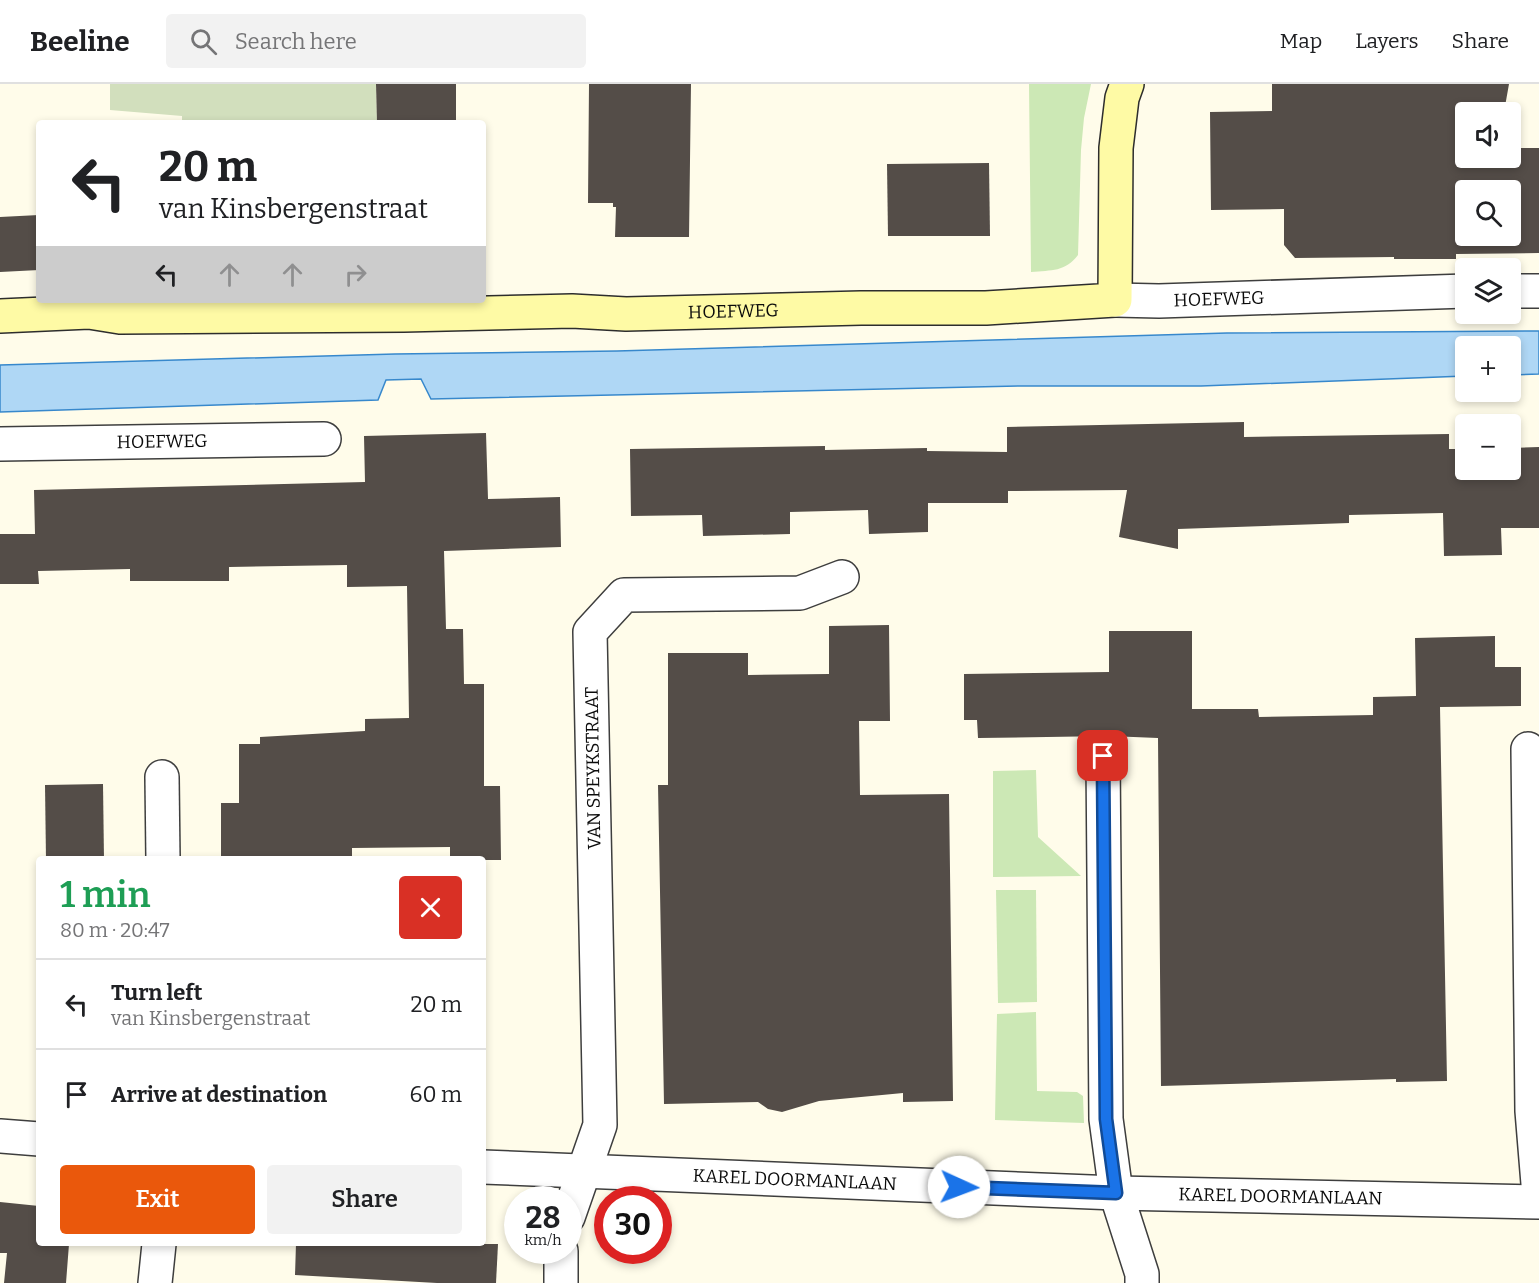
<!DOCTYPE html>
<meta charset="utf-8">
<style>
body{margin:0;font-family:Bitter,serif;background:#f2f2f2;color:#202124;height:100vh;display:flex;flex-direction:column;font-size:22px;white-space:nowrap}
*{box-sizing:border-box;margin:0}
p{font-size:20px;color:#757577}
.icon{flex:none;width:33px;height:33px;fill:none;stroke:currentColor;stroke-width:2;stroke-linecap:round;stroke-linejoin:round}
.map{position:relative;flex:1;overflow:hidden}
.drawer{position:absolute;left:36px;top:772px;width:450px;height:390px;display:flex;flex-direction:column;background:#fff;border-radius:6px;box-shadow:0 3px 9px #0003}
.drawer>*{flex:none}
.guide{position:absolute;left:36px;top:36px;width:450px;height:183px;border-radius:6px;box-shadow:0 3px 9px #0003;background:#fff;color:#202124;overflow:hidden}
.tools{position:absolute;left:1455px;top:18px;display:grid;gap:12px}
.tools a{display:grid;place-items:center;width:66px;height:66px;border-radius:6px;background:#fff;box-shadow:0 3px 9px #0003;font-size:30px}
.speed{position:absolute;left:504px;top:1102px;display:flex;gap:12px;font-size:30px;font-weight:700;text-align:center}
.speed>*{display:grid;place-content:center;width:78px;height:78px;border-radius:50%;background:#fff;box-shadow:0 3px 9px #0003;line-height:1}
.speed small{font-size:15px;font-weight:400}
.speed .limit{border:9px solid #d22;background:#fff;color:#111}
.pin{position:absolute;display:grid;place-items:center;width:51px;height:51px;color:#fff;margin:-26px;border-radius:12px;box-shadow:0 3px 9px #0006}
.me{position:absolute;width:66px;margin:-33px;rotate:92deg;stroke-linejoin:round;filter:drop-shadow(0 0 4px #0008)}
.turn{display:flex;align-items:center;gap:21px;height:126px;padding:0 24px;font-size:27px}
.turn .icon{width:78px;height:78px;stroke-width:2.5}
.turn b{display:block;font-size:42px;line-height:51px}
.lanes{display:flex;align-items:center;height:57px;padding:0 24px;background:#0003;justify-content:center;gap:30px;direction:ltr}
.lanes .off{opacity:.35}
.round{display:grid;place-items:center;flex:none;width:63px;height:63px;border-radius:6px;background:#f2f2f2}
.headline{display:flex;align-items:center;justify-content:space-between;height:102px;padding:0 24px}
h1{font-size:36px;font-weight:600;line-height:45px;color:#1e9e55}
.button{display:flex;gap:12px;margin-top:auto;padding:12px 24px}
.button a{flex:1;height:69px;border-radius:6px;background:#ea580c;color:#fff;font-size:24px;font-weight:600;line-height:69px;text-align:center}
.button a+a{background:#f2f2f2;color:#202124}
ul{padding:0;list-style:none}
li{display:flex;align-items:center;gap:18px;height:90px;padding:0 24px;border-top:2px solid #e0e0e0}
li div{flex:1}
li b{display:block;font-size:22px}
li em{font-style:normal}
header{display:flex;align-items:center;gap:36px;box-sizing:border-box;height:84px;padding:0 30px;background:#fff;border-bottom:2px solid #e0e0e0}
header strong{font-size:28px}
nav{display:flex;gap:33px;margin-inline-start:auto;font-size:21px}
.search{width:420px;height:54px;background:#f2f2f2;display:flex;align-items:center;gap:15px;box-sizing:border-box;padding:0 21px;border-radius:6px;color:#757577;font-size:22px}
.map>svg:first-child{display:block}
.green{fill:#cce8b5}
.cemetery{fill:#d2dfbd}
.water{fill:#afd7f5;stroke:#3788cc;stroke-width:1.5}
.building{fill:#544d48;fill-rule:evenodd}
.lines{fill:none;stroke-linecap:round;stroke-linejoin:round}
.street-casing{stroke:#3e3e3e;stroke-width:36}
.secondary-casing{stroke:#2d2d2d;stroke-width:36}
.street{stroke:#fff;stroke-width:33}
.secondary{stroke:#fefaa5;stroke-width:33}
.route-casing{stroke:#114b97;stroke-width:15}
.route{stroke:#1a73e8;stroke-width:10}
.labels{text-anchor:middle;stroke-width:6;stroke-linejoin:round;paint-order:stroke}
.street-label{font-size:18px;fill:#0b0b0b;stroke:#fff}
</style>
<header>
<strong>Beeline</strong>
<div class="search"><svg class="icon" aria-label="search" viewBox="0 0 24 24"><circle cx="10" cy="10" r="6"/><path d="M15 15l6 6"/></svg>Search here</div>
<nav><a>Map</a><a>Layers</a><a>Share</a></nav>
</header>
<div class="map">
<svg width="1539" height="1199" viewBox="0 0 1539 1199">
<rect width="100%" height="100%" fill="#fffcea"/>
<!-- green -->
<g class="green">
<path d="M1029 0H1091L1084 34 1081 66 1078 171C1065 188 1052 186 1031 188Z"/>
<polygon points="1036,686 1038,753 1081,792 993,793 993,687"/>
<polygon points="996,806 1036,806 1037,918 998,919"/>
<polygon points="1036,928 1037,1007 1077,1008 1083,1012 1084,1039 995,1036 997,930"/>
</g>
<!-- cemetery -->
<polygon class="cemetery" points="110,0 376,0 377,39 182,39 182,32 110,26"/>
<!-- water -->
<polygon class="water" points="1539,247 1539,290 1511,291 1510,262 1466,262 1465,292 1201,302 1021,302 431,315 421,295 386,296 378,316 0,328 0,281 395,270 617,267 1227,249"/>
<!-- building -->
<g class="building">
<polygon points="376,0 456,0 456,39 377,39"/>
<polygon points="589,0 691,0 689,153 615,153 616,123 613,123 613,119 588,119"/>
<path d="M1272 0H1509L1504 28H1466V74H1510V64H1539V169L1456 170V175H1394V173L1295 174 1284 161V125L1211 126 1210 28 1272 27ZM1466 106H1510V152H1466Z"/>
<polygon points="989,79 990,152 888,152 887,80"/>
<polygon points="39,131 39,186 0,188 0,133"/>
<polygon points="1244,338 1244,353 1449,350 1449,365 1466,365 1466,386 1510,386 1510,364 1539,363 1539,444 1501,444 1502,471 1444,472 1443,429 1349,431 1349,439 1178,445 1178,465 1119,453 1127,406 1008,407 1008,419 928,419 928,448 869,450 868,426 790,428 790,450 703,452 702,431 631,432 630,365 825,362 825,366 927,364 927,367 1007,368 1007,343"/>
<polygon points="486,349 488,415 560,413 561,463 444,467 446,545 463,545 464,600 484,600 484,702 500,702 501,776 450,776 450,763 352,764 352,776 221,776 221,719 239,719 239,660 260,660 260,653 365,647 365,635 409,634 407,502 347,503 347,481 229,483 229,497 130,497 130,485 38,487 39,500 0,500 0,450 35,450 34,406 365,398 364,352"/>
<polygon points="889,541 890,637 859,637 860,711 949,710 953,1017 903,1018 903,1009 819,1017 782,1028 768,1025 758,1018 664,1020 658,701 668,701 668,569 748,569 748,591 829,590 829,542"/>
<polygon points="1109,547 1192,547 1192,625 1258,625 1259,633 1373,631 1373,613 1416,612 1415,554 1495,552 1495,583 1521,583 1521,622 1440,623 1447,997 1396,998 1396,995 1161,1002 1158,654 1109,652 978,654 977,636 964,636 964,590 1109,588"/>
<polygon points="103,700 104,776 46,776 45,701"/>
<polygon points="0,1118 39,1122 39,1160 69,1160 66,1199 4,1199 7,1169 0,1169"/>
<polygon points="296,1160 498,1160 496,1199 437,1199 295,1191"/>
</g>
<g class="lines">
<!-- street casing -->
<g class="street-casing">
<g id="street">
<polyline points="1510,207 1539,207"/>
<path id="s1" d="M1115 216 1159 217 1466 207"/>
<path id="s2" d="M0 360 324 355"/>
<polyline points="1528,665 1532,1027 1539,1112"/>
<polyline points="1103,672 1106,1035 1116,1109 1142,1190 1142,1199"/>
<polyline points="162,693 163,776"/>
<polyline points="0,1052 39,1055"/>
<path id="s3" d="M483 1083 1116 1109 1539 1118"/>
<polyline points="568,1133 600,1041 590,548 624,511 800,509 842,493"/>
<polyline points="155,1199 159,1160"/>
<polyline points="561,1199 561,1167"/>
</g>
</g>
<!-- secondary casing -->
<g class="secondary-casing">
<g id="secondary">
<path id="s4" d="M0 232 89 228 120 233 404 231 572 227 626 230 861 224H986L1115 216 1116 64 1122 14 1127 0"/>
</g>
</g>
<!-- street -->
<use href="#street" class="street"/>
<!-- secondary -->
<use href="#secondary" class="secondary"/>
</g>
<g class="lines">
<!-- route casing -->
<g class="route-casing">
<polyline id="route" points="959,1103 1116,1109 1106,1035 1103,672"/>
</g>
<!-- route -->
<use href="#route" class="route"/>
</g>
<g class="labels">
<!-- street labels -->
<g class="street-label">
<text dy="6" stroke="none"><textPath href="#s1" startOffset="104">HOEFWEG</textPath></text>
<text dy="6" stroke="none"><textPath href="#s4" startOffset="734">HOEFWEG</textPath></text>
<text dy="6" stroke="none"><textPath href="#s2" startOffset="162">HOEFWEG</textPath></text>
<text transform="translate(593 684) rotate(-91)" y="6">VAN SPEYKSTRAAT</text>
<text dy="6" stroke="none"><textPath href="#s3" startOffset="312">KAREL DOORMANLAAN</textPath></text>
<text dy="6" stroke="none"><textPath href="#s3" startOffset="798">KAREL DOORMANLAAN</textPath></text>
</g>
</g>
</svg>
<div class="tools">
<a><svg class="icon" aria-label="sound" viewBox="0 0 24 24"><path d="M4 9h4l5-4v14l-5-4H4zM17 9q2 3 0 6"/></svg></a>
<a><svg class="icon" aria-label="search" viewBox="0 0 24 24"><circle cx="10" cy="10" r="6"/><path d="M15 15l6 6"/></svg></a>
<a><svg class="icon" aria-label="layers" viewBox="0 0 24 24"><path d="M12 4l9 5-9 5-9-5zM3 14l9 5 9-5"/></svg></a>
<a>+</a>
<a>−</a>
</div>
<div class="speed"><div>28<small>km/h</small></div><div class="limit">30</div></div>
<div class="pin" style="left:1103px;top:672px;background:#d93025"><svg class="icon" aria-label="arrive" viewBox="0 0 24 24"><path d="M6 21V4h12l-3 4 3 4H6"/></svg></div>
<svg class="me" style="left:959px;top:1103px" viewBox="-20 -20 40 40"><circle r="19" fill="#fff"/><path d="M0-13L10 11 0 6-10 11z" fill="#1a73e8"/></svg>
<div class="guide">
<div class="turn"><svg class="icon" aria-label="left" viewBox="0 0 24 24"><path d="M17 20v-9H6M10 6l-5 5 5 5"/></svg><div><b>20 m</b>van Kinsbergenstraat</div></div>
<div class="lanes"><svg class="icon" aria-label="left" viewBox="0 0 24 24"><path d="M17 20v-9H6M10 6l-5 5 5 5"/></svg><svg class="icon off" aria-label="ahead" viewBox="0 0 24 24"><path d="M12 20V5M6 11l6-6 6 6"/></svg><svg class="icon off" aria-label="ahead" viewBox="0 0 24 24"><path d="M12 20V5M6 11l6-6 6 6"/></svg><svg class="icon off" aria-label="right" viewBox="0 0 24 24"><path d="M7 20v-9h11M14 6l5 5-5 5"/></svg></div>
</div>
<section class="drawer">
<div class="headline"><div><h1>1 min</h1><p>80 m · 20:47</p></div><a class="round" style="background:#d93025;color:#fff"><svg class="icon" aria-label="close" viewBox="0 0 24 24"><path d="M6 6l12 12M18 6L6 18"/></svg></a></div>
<ul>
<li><svg class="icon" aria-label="left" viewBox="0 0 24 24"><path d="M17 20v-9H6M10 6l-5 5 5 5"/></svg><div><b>Turn left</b><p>van Kinsbergenstraat</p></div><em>20 m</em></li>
<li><svg class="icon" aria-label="arrive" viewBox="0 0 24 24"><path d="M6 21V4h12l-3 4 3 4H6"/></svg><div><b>Arrive at destination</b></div><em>60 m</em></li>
</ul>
<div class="button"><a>Exit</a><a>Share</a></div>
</section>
</div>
